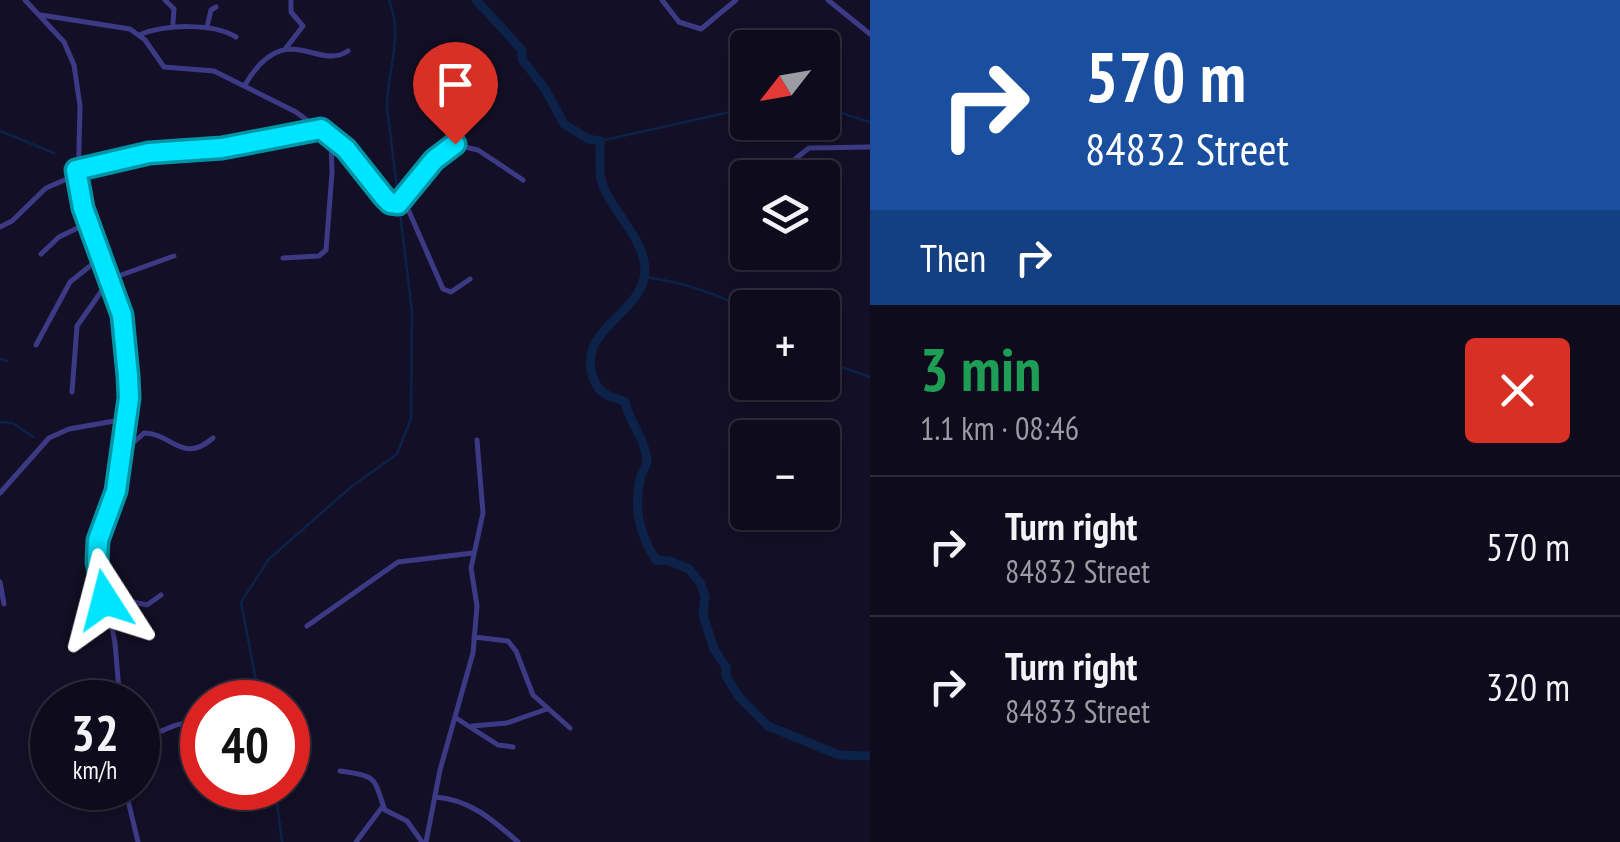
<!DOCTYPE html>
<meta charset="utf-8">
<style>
body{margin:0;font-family:"PT Sans Narrow",sans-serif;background:#171425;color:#f1f3f6;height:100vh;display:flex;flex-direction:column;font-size:38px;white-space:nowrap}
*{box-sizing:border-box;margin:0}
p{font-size:32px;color:#9b9ba3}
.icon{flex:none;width:55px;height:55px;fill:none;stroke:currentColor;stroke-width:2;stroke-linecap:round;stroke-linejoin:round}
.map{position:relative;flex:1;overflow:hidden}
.drawer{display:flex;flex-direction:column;background:#0e0b1c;width:750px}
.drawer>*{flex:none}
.top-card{background:#1a4fa0;color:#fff;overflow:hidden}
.needle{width:65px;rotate:239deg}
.controls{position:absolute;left:730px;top:30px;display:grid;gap:20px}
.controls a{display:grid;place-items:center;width:110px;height:110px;border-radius:10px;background:#0e0b1c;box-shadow:0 5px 15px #0003,0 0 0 2px #2e2b3b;font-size:50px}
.speed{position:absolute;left:30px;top:680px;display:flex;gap:20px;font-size:50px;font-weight:700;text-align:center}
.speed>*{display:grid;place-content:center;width:130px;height:130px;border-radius:50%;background:#0e0b1c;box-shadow:0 5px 15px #0003,0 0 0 2px #2e2b3b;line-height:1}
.speed small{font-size:25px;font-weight:400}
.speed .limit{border:15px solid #d22;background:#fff;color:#111}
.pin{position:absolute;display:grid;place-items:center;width:85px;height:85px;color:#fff;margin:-102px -42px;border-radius:50% 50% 50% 0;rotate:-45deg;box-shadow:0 0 10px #0007}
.pin .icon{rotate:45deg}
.me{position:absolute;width:110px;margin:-55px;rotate:351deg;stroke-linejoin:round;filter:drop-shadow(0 0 8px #0008)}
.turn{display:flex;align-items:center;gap:35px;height:210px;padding:0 50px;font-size:45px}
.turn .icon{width:130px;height:130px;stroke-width:2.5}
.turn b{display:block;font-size:70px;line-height:85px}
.then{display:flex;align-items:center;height:95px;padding:0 50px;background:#0003;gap:20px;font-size:38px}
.round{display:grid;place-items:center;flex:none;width:105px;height:105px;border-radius:10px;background:#171425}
.headline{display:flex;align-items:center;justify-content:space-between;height:170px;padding:0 50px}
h1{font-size:60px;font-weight:700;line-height:75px;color:#1e9e55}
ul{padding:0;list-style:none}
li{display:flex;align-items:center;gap:30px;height:140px;padding:0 50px;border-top:2px solid #2e2b3b}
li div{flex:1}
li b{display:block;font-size:38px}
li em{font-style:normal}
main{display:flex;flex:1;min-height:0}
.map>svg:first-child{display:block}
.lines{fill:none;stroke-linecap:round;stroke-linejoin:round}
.stream{stroke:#0c2248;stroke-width:2.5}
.river{stroke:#0c2248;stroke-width:9}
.minor{stroke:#3d3a85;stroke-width:5}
.tertiary{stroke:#3d3a85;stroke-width:5}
.route-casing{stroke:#0095a6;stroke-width:25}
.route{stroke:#00e5ff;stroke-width:18}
</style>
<main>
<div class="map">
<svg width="870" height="842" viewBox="0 0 870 842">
<rect width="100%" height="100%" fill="#130f26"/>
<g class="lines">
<!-- stream -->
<g class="stream">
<polyline points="822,107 870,122"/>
<polyline points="0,131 54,153"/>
<polyline points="600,141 748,108"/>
<path d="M645 277C682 282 715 292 748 311"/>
<polyline points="0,359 7,361"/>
<polyline points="822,360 870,377"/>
<polyline points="0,422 13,423 33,437"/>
<path d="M260 702 241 602 269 559 351 487 397 454 411 419 412 311 387 107C387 69 404 38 389 0"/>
<polyline points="275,788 282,842"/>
</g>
<!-- river -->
<path class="river" d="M476 0 522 50V59L545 89 564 124 588 139 600 141C600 152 599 168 601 179 608 207 638 231 644 261 654 311 578 324 592 374 594 381 597 389 604 393 610 398 618 398 625 402 629 422 646 440 647 461 647 466 643 471 641 476 633 505 639 535 656 560L670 561 689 569 701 584 705 597 703 615 714 649 726 667V676L739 697 768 726 839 755 870 756"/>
<!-- minor -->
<g class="minor">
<polyline points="165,0 174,9 173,23"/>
<polyline points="662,0 679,22 701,29 736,0"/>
<polyline points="828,0 870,34"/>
<path d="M41 15 130 29 145 40 164 67 214 71 296 112 346 149 390 203 398 204C418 187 430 162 451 144L478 150 523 180"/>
<polyline points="207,27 211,10 216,7"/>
<path d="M139 35C166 24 213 23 236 37"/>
<polyline points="286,48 303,26 291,12 291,0"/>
<path d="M245 85C285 16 317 72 348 51"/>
<polyline points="76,170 149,153 190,148 222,148 321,129"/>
<polyline points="771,178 809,148 870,147"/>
<polyline points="404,200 443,289 451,292 470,279"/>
<polyline points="0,227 12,221 46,188 76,175"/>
<polyline points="41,254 59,237 88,223"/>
<polyline points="283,258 319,256 326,250 332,173 331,138"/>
<polyline points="36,345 70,282 100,258"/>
<polyline points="72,392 77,326 110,279 174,256"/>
<path d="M122 453 144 433C172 433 182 465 213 438"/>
<polyline points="0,493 49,438 69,429 126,419"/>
<polyline points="0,582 4,604"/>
<polyline points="105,600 119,599 147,605 161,595"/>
<polyline points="307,626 398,562 473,553"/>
<polyline points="474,637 508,641 516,651 533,695 570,728"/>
<polyline points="456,718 498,745 513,747"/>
<polyline points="472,726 507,723 547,709"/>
<path d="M138 733C165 738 169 720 194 724"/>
<path d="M340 771C380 776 373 779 385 810L407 821 422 842"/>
<path d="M435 797C469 799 493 820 518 842"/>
<polyline points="356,842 383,806"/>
<polyline points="426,842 440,770 473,653 477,606 471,568 483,513 477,440"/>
</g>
<!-- tertiary -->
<g class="tertiary">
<polyline points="25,0 64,42 74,65 80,106 78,190 124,323 129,398 124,439 114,503 101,529 97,551 115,643 120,702"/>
<polyline points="125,788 138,842"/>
</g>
</g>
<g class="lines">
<!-- route casing -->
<g class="route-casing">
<polyline id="route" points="105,600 97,562 98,540 116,491 129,398 128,376 122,315 83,208 76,170 149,153 222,148 321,129 346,149 384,197 390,203 398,204 434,160 455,144"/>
</g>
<!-- route -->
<use href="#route" class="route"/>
</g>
</svg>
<div class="controls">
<a><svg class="needle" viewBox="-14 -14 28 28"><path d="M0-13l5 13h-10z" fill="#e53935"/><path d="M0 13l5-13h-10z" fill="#9b9ba3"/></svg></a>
<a><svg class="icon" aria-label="layers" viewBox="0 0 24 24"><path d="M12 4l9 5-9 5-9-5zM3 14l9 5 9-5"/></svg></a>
<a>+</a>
<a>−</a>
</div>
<div class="speed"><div>32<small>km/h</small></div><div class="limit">40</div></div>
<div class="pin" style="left:455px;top:144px;background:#d93025"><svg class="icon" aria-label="arrive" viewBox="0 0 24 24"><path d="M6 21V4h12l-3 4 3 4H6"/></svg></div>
<svg class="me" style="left:105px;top:600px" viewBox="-20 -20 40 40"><path d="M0-17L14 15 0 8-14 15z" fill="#00e5ff" stroke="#fff" stroke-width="4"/></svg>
</div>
<section class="drawer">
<div class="top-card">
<div class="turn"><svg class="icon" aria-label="right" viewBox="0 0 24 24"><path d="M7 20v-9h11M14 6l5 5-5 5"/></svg><div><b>570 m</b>84832 Street</div></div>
<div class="then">Then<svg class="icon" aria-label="right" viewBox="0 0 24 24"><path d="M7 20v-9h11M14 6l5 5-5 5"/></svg></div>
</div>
<div class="headline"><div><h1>3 min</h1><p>1.1 km · 08:46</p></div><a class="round" style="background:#d93025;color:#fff"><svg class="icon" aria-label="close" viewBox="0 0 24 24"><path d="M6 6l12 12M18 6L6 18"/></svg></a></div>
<ul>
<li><svg class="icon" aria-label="right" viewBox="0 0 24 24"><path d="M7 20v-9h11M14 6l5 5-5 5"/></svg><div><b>Turn right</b><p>84832 Street</p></div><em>570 m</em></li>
<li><svg class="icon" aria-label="right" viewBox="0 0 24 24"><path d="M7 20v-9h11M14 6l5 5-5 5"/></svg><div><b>Turn right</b><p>84833 Street</p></div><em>320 m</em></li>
</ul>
</section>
</main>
